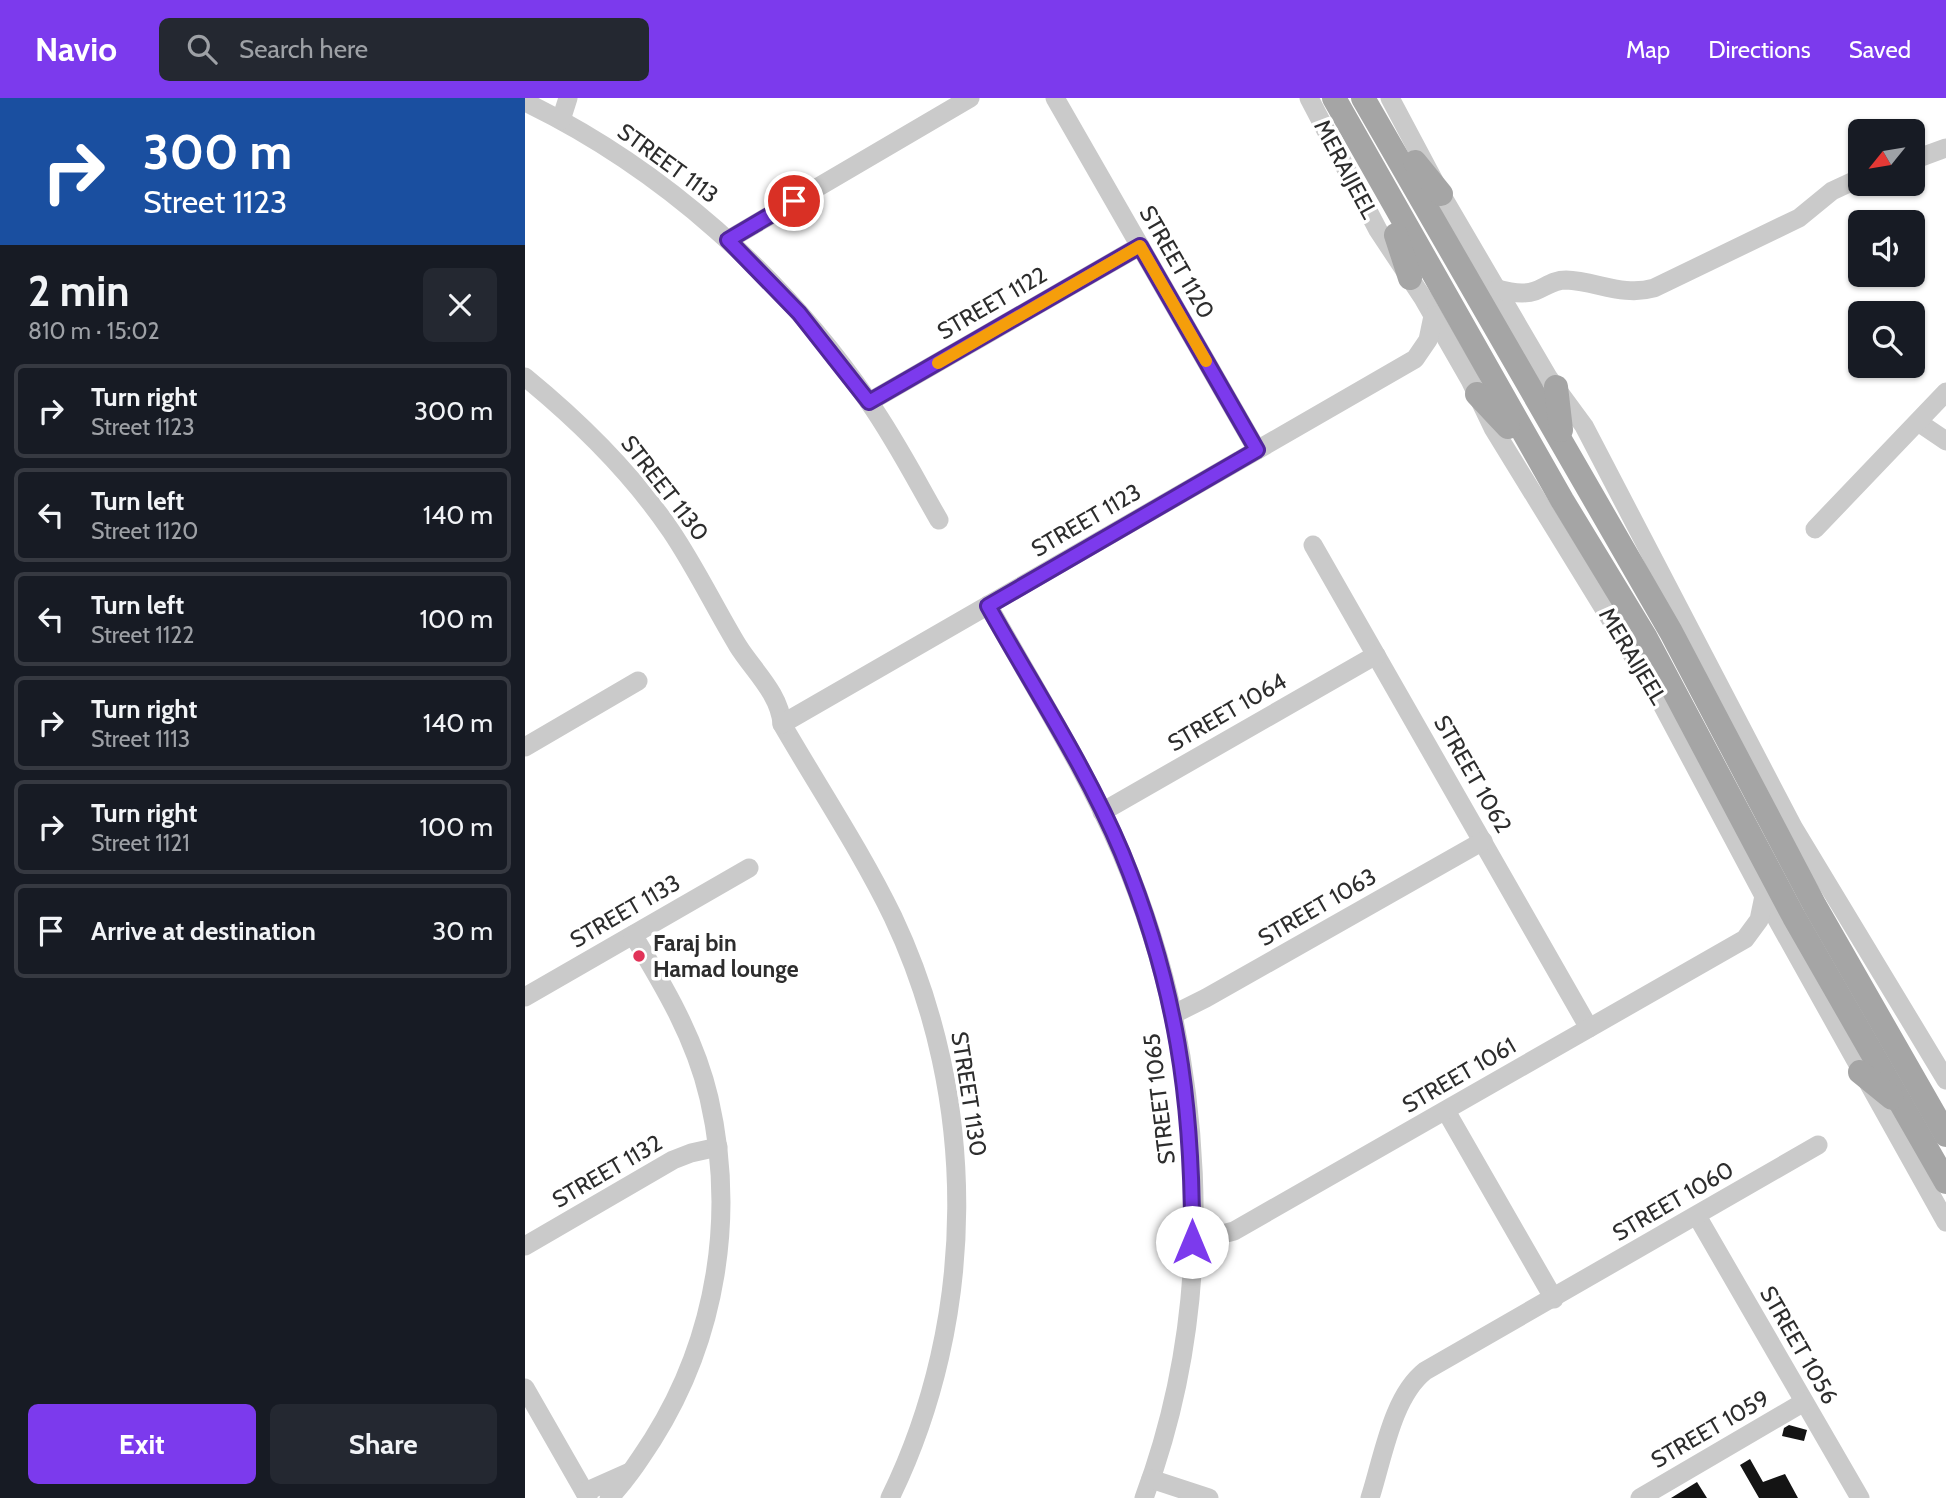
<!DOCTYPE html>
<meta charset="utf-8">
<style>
body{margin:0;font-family:Cabin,sans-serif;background:#242831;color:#f1f3f6;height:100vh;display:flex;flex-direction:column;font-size:26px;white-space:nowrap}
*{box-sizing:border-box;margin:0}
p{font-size:23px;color:#9ea1a6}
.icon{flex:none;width:38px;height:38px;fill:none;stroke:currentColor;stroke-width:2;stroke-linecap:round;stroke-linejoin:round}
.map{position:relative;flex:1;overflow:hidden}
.sheet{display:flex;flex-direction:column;background:#171b24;width:525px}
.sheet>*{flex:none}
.hud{background:#1a4fa0;color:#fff;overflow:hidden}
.needle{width:46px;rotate:240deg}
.tools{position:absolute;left:1323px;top:21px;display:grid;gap:14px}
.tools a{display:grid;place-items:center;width:77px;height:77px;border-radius:10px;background:#171b24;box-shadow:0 2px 5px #0004;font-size:35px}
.pin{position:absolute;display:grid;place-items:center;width:60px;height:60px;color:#fff;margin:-30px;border:4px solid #fff;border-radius:50%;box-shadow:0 2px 7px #0007}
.me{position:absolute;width:77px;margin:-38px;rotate:0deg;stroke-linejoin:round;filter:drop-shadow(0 0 5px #0008)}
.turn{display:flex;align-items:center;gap:24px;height:147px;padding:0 28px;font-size:32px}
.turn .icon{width:91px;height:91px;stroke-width:2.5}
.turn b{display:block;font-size:49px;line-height:60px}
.round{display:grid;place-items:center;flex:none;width:74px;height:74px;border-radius:10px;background:#242831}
.head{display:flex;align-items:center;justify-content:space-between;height:119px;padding:0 28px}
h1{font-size:42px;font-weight:700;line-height:52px}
.primary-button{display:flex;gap:14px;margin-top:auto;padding:14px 28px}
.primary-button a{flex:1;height:80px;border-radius:10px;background:#7c3aed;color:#fff;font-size:28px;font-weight:700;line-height:80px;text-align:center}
.primary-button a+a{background:#242831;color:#f1f3f6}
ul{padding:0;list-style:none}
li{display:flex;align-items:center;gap:21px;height:94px;margin:0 14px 10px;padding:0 14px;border:4px solid #363941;border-radius:10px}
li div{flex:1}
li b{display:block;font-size:26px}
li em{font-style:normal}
header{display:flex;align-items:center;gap:42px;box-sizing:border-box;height:98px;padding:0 35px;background:#7c3aed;color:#fff}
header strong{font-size:33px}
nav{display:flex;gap:38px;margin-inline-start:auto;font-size:24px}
.search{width:490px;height:63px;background:#242831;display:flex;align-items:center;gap:18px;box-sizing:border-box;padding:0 24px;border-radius:10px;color:#9ea1a6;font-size:26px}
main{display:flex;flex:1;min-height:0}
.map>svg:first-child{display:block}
.building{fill:#141414}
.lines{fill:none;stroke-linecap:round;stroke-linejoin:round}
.minor{stroke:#cacaca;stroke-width:19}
.major{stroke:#a5a5a5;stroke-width:24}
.route-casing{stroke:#51269a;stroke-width:18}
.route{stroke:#7c3aed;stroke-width:12}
.slow{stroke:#f59e0b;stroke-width:12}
.poi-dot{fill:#e13358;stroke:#fff;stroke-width:2.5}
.labels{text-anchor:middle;stroke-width:7;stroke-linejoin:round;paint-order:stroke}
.street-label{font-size:23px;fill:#2d2d2d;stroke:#fff}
.poi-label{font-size:23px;font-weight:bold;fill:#2d2d2d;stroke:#fff;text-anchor:start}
</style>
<header>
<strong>Navio</strong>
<div class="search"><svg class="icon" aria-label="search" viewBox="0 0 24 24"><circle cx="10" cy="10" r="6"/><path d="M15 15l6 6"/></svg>Search here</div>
<nav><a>Map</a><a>Directions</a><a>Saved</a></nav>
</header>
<main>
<section class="sheet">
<div class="hud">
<div class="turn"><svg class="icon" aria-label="right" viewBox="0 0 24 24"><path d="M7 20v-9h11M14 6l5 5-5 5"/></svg><div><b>300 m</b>Street 1123</div></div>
</div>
<div class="head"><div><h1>2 min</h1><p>810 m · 15:02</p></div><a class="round"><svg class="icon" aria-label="close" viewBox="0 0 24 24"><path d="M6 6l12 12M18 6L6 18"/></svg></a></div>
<ul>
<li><svg class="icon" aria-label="right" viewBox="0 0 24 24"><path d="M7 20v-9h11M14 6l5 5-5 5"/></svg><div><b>Turn right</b><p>Street 1123</p></div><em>300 m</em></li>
<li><svg class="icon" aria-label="left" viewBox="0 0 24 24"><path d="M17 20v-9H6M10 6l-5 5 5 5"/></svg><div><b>Turn left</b><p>Street 1120</p></div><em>140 m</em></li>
<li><svg class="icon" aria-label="left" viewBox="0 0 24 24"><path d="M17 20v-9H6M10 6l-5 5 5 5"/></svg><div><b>Turn left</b><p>Street 1122</p></div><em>100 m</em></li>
<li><svg class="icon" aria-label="right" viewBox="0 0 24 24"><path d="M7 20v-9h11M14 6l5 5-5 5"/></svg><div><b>Turn right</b><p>Street 1113</p></div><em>140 m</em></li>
<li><svg class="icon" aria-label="right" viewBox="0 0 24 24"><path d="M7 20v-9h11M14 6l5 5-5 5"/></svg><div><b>Turn right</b><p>Street 1121</p></div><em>100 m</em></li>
<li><svg class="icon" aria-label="arrive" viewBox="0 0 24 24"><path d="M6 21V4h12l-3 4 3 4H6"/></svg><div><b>Arrive at destination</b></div><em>30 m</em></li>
</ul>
<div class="primary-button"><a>Exit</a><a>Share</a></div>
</section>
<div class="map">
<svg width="1421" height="1400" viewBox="0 0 1421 1400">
<rect width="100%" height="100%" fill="#fff"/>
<!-- building -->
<g class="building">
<polygon points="1264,1327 1282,1332 1279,1343 1257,1338 1259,1330"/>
<polygon points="1225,1361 1238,1384 1260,1376 1273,1400 1234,1400 1215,1367"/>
<polygon points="1172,1384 1182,1400 1146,1400"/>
</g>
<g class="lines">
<!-- minor -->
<g class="minor">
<polyline points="530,0 732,352"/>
<polyline points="784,0 853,132 898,200 945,282 968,330 1132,597 1239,798 1421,1124"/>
<polyline points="865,0 916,96 1023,279 1059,328 1268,729 1421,982"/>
<path d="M0 4C137 70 257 178 344 304 370 341 391 382 414 422"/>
<polyline points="36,22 43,0"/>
<polyline points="1388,62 1421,50"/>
<polyline points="203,142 445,0"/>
<path d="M972 191C983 194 999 197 1010 193 1021 189 1028 182 1041 182 1071 183 1098 199 1129 190L1274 120 1307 93 1335 80"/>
<path d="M0 279C55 324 106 374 146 433 171 470 190 510 213 548 228 572 255 596 257 626 294 690 336 753 368 819 454 1001 453 1220 365 1400"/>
<polyline points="344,304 615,148"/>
<polyline points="1393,324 1421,343"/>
<polyline points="1290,431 1421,294"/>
<polyline points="788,447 1064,930"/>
<path d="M463 507C508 588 559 668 596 754 681 954 696 1195 619 1400"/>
<polyline points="257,626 890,261 903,242 908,218"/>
<polyline points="0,649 113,583"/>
<polyline points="577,714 851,557"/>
<polyline points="0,899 224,770"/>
<polyline points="649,916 681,900 958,743"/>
<polyline points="921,1013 1029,1201"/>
<polyline points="1172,1118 1335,1400"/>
<polyline points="667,1144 709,1133 1220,841 1234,822 1239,798"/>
<polyline points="0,1148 148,1062 166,1055 193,1049"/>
<polyline points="0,1290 63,1400"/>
<polyline points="626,1381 684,1400"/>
<polyline points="60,1394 105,1374"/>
<path d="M84 1400C101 1383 115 1361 128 1341 192 1239 211 1117 184 1000 170 940 139 888 108 837"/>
<path d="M845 1400C858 1360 867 1299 900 1273L1293 1047"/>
<polyline points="1115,1400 1279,1304"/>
</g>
<!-- major -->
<g class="major">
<polyline points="809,0 1037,402 1121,540 1269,819 1421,1084"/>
<polyline points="838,0 1146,534 1290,808 1421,1037"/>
<polyline points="890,64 916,96"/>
<polyline points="871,137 885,180"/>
<polyline points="1031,289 1036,332"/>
<polyline points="952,296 983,329"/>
<polyline points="1335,974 1367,1000"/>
</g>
</g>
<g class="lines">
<!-- route casing -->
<g class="route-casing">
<path id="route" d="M269 103 203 142 274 215 344 304 615 148 732 352 463 508C508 589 561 669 597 755 651 887 668 1003 667 1144"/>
</g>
<!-- route -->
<use href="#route" class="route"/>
<!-- slow -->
<polyline class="slow" points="413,265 615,148 681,263"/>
</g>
<!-- markers -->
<circle class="poi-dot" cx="114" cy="858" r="7"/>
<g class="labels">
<!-- street labels -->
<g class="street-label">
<text transform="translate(143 65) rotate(36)" y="8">STREET 1113</text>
<text transform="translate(821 71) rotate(62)" y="8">MERAIJEEL</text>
<text transform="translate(652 164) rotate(60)" y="8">STREET 1120</text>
<text transform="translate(467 205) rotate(-30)" y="8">STREET 1122</text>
<text transform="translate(140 390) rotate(52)" y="8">STREET 1130</text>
<text transform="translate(561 422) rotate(-30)" y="8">STREET 1123</text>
<text transform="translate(1108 558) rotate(59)" y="8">MERAIJEEL</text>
<text transform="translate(702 614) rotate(-30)" y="8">STREET 1064</text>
<text transform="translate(948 676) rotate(60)" y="8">STREET 1062</text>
<text transform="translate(792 809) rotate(-30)" y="8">STREET 1063</text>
<text transform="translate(100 813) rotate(-30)" y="8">STREET 1133</text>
<text transform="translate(934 977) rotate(-30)" y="8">STREET 1061</text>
<text transform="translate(444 996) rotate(81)" y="8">STREET 1130</text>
<text transform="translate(634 1001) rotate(-97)" y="8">STREET 1065</text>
<text transform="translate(82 1073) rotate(-30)" y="8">STREET 1132</text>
<text transform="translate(1148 1103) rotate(-30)" y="8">STREET 1060</text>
<text transform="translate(1274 1247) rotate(60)" y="8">STREET 1056</text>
<text transform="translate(1185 1331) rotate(-30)" y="8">STREET 1059</text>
</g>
<!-- poi labels -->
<g class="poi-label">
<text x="128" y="853">Faraj bin<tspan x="128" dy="26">Hamad lounge</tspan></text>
</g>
</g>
</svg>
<div class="tools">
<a><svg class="needle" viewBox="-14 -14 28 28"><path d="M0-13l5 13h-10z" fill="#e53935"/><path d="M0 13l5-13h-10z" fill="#9ea1a6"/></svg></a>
<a><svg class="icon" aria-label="sound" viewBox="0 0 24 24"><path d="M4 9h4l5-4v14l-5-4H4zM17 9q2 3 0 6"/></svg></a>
<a><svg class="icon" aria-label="search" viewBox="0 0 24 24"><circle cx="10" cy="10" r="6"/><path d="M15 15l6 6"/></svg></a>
</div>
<div class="pin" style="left:269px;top:103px;background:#d93025"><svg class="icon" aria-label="arrive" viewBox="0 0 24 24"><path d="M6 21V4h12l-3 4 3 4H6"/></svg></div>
<svg class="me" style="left:667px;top:1144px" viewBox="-20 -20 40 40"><circle r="19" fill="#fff"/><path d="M0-13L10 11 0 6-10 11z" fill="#7c3aed"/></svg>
</div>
</main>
